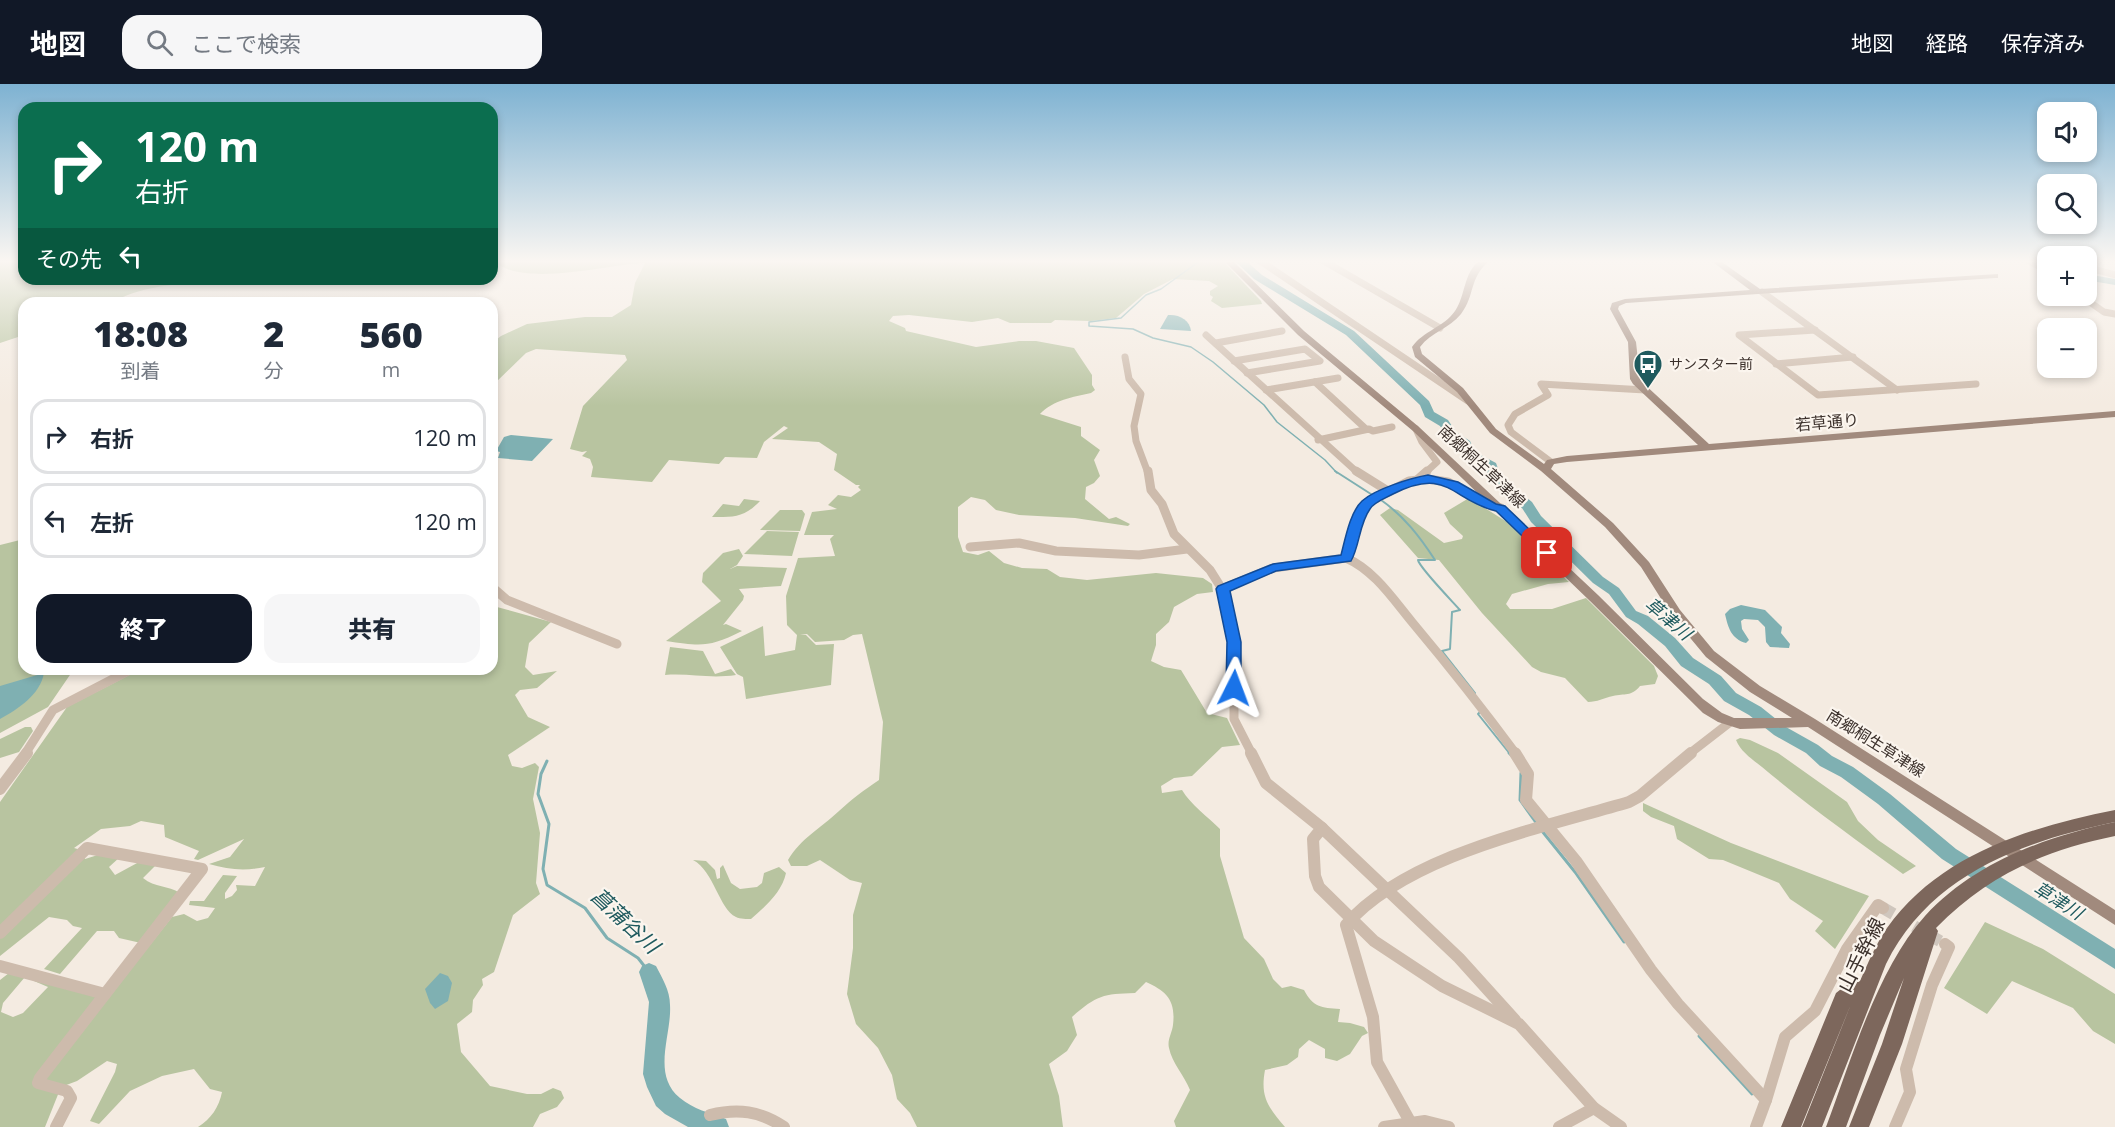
<!DOCTYPE html>
<html lang="ja">
<meta charset="utf-8">
<style>
body{margin:0;font-family:"Open Sans","Noto Sans JP",sans-serif;background:#f6f6f7;color:#1f2937;height:100vh;display:flex;flex-direction:column;font-size:22px;white-space:nowrap}
*{box-sizing:border-box;margin:0}
p{font-size:20px;color:#747a83}
.icon{flex:none;width:33px;height:33px;fill:none;stroke:currentColor;stroke-width:2;stroke-linecap:round;stroke-linejoin:round}
.map{position:relative;flex:1;overflow:hidden}
.details{position:absolute;left:18px;top:213px;width:480px;height:378px;display:flex;flex-direction:column;background:#fff;border-radius:18px;box-shadow:0 3px 9px #0003}
.details>*{flex:none}
.banner{position:absolute;left:18px;top:18px;width:480px;height:183px;border-radius:18px;box-shadow:0 3px 9px #0003;background:#0b6e4f;color:#fff;overflow:hidden}
.tools{position:absolute;left:2037px;top:18px;display:grid;gap:12px}
.tools a{display:grid;place-items:center;width:60px;height:60px;border-radius:12px;background:#fff;box-shadow:0 3px 9px #0003;font-size:30px}
.pin{position:absolute;display:grid;place-items:center;width:51px;height:51px;color:#fff;margin:-26px;border-radius:12px;box-shadow:0 3px 9px #0006}
.me{position:absolute;width:66px;margin:-33px;rotate:3deg;stroke-linejoin:round;filter:drop-shadow(0 0 4px #0008)}
.turn{display:flex;align-items:center;gap:21px;height:126px;padding:0 18px;font-size:27px}
.turn .icon{width:78px;height:78px;stroke-width:2.5}
.turn b{display:block;font-size:42px;line-height:51px}
.then{display:flex;align-items:center;height:57px;padding:0 18px;background:#0003;gap:12px;font-size:22px}
.eta{display:flex;justify-content:space-evenly;align-items:center;height:102px;text-align:center}
.eta b{font-size:36px;font-weight:800;line-height:42px}
.primary-button{display:flex;gap:12px;margin-top:auto;padding:12px 18px}
.primary-button a{flex:1;height:69px;border-radius:18px;background:#111827;color:#fff;font-size:24px;font-weight:800;line-height:69px;text-align:center}
.primary-button a+a{background:#f6f6f7;color:#1f2937}
ul{padding:0;list-style:none}
li{display:flex;align-items:center;gap:18px;height:75px;margin:0 12px 9px;padding:0 6px;border:3px solid #e0e1e3;border-radius:18px}
li div{flex:1}
li b{display:block;font-size:22px}
li em{font-style:normal}
header{display:flex;align-items:center;gap:36px;box-sizing:border-box;height:84px;padding:0 30px;background:#111827;color:#fff}
header strong{font-size:28px}
nav{display:flex;gap:33px;margin-inline-start:auto;font-size:21px}
.search{width:420px;height:54px;background:#f6f6f7;display:flex;align-items:center;gap:15px;box-sizing:border-box;padding:0 21px;border-radius:18px;color:#747a83;font-size:22px}
.map>svg:first-child{display:block}
.green{fill:#b8c4a0}
.water{fill:#7fb0b2}
.lines{fill:none;stroke-linecap:round;stroke-linejoin:round}
.stream-far2{stroke:#7fb0b2;stroke-width:1.5}
.stream-far1{stroke:#7fb0b2;stroke-width:2}
.stream{stroke:#7fb0b2;stroke-width:3}
.river{fill:#7fb0b2;fill-rule:evenodd}
.street-tunnel{stroke:#cfc6bd;stroke-width:12;stroke-dasharray:12 6;stroke-linecap:butt}
.street-far2{stroke:#cdbbac;stroke-width:7}
.street-far1{stroke:#cdbbac;stroke-width:9}
.street{stroke:#cdbbac;stroke-width:12}
.secondary{fill:#a18a7d;fill-rule:evenodd}
.primary{fill:#7d675c;fill-rule:evenodd}
.route{fill:#1a73e8;stroke:#114b97;stroke-width:1.5}
.labels{text-anchor:middle;stroke-width:4.5;stroke-linejoin:round;paint-order:stroke}
.far-poi-label{font-size:14px;fill:#3b302b;stroke:#fbf5ee;text-anchor:start}
.street-label{font-size:16px;fill:#3b302b;stroke:#fbf5ee}
.water-label{font-size:18px;font-style:italic;fill:#1f5a5e;stroke:#fbf5ee}
.near-street-label{font-size:20px;fill:#3b302b;stroke:#fbf5ee}
.near-water-label{font-size:21px;font-style:italic;fill:#1f5a5e;stroke:#fbf5ee}
</style>
<header>
<strong>地図</strong>
<div class="search"><svg class="icon" aria-label="search" viewBox="0 0 24 24"><circle cx="10" cy="10" r="6"/><path d="M15 15l6 6"/></svg>ここで検索</div>
<nav><a>地図</a><a>経路</a><a>保存済み</a></nav>
</header>
<div class="map">
<svg width="2115" height="1043" viewBox="0 0 2115 1043">
<rect width="100%" height="100%" fill="#f4ebe1"/>
<!-- green -->
<g class="green">
<path d="M0 176H24V195H229C190 200 145 199 111 219H24V251L0 259Z"/>
<path d="M492 176H1222L1261 217 1262 220 1222 224 1211 217 1213 213 1210 211V207L1218 202 1209 197 1173 195 1144 210 1116 234 1091 237 1055 236 1051 239H1010L998 234 972 238 909 231 893 232 889 237 905 244 906 247 976 263 1019 257H1036L1074 264 1092 291V301L1095 306 1091 309C1073 313 1053 316 1040 330L1081 343V352L1100 366 1094 376 1100 392 1094 399 1086 403 1085 415 1109 435 1116 433 1130 440 1128 442 1075 434 1019 431 996 426 985 416 971 413 958 423V453L963 468 978 471 989 467 1004 479 1022 484 1047 485 1060 493 1087 496 1156 489 1203 494 1212 500 1213 508 1197 510 1174 523 1169 538 1156 550V561L1151 577 1164 583 1181 586 1207 629 1227 634 1240 661 1222 663 1192 692 1174 694 1161 702 1162 709 1182 706C1191 721 1207 732 1220 745V772L1244 854 1264 875 1273 895 1282 904 1291 902 1304 906C1313 923 1321 924 1340 925L1338 938 1350 939 1364 943 1368 949 1362 952 1350 970 1337 977 1325 974V965L1309 956 1299 965 1298 973 1287 981 1265 986C1260 1013 1268 1023 1285 1043H1176L1174 1037 1190 1006C1184 991 1172 979 1169 964 1167 956 1172 949 1173 941 1176 916 1166 907 1146 898L1135 909C1103 910 1097 911 1072 933L1077 951 1067 967 1049 980 1059 1012 1063 1043H917L910 1029 897 1015 892 991 878 964 856 940 847 910 853 864V831L862 799 850 796 820 776 807 782H791L788 776C801 754 821 744 839 727 852 715 864 706 879 696L883 638 862 550 853 551 844 556 815 558 807 550 800 551H806L816 561 834 560 831 601 746 615 743 593 737 590 720 563 763 542 765 572 795 566 797 551 787 541 786 512 798 474 835 472 830 455 834 451H804L812 428 837 425 828 421 838 411 851 413 861 406 858 403 860 401H856L834 386 837 370 819 358 772 355 788 344 784 342 764 358 757 374 725 373 719 380 669 376 652 398 591 393 593 383 590 375 582 372 587 367 582 368 570 365 583 322 627 276 625 271 536 265 526 269 492 302V259L501 252 527 240 585 233H612L631 221 635 199 645 179C606 180 523 205 492 176Z"/>
<path d="M1469 414 1507 438 1569 498 1548 500 1512 510 1506 520 1510 525H1552L1586 514 1654 582 1658 592 1655 600 1640 602C1631 613 1625 609 1613 612 1604 614 1597 618 1588 618L1565 594 1541 588 1532 583 1482 529 1439 476 1418 474 1380 431 1390 424 1398 426 1444 459 1462 455 1463 452 1450 440 1444 429Z"/>
<path d="M744 415 760 417C744 434 733 433 712 433L723 420 739 422Z"/>
<polygon points="780,426 802,426 805,430 800,447 760,446"/>
<polygon points="767,447 799,448 792,472 744,470"/>
<polygon points="24,455 24,585 59,585 57,589 74,585 48,623 0,649 0,461"/>
<path d="M739 465 743 472 737 481 730 485 737 482 787 484 781 502 739 505 744 512 743 516 723 541 726 540 742 547C708 564 701 562 666 557L721 517 702 498 703 489 723 469Z"/>
<path d="M497 523 551 538 529 559 525 583 533 591 557 587 537 604 520 606 515 611 528 633 550 643 508 671 512 682 522 684 535 679 539 683 533 715 540 749 536 799 540 810 513 831 494 888 482 895 483 901 473 916 472 928 457 940 461 968 490 1002 527 1010H541L553 1004 561 1007 564 1014 557 1023 540 1030 533 1043H198C211 1035 219 1023 222 1008L210 1005 194 985 162 992 130 1007 99 1040 90 1037 115 988 117 980 107 977 77 997 61 1003 45 1043H0V896L9 889 25 893 3 919 1 928 13 933 23 929 48 903 34 897 37 894 107 915 172 833 184 830 197 837 208 834 215 824 189 821 190 817H204L223 791 237 792 225 809V815L232 812 237 806 236 801 255 802 265 783C246 787 229 786 209 780L230 773 244 755 198 776 194 775 199 767 165 753 164 741 141 737 130 742 101 745 74 764 81 766 85 775 101 770 120 773 109 783 115 791 139 778 156 781 143 794C155 804 168 801 180 809L141 859 119 854 114 847H97L60 890 44 885 82 844 73 842 67 836 49 833 0 872V718L67 623 141 585H492V524Z"/>
<path d="M670 563 703 567 715 590 731 585 736 591C709 595 690 589 665 591Z"/>
<polygon points="25,643 31,643 33,647 19,668 0,674 0,655"/>
<path d="M1740 654 1750 656 1778 669 1847 718 1858 737 1878 756 1916 782 1903 790C1855 755 1807 721 1762 683 1752 675 1741 668 1736 656Z"/>
<polygon points="1643,719 1731,759 1869,812 1835,865 1815,847 1823,837 1790,815 1779,799 1723,776 1709,775 1677,755 1674,742 1651,733 1643,727"/>
<path d="M693 776 706 777 715 786 717 795 720 794V784L723 781 731 799 740 805 757 803 762 799 764 789 779 783 786 789C782 808 765 823 751 835 747 835 740 835 736 833 719 825 714 787 693 776Z"/>
<polygon points="1985,838 2043,865 2115,910 2115,960 2093,947 2073,924 2012,897 1987,930 1944,904"/>
</g>
<!-- water -->
<g class="water">
<path d="M1168 231C1179 230 1190 236 1191 247L1160 245Z"/>
<polygon points="511,351 553,355 532,377 498,374 500,368 496,367 504,353"/>
<path d="M1741 521 1765 526 1782 543 1781 549 1790 560 1789 564 1770 563 1766 558 1765 543 1758 536 1744 535 1741 537 1742 545 1749 556 1746 559C1731 555 1728 543 1725 530L1730 525Z"/>
<path d="M44 589C40 611 18 625 0 635V602Z"/>
<polygon points="440,889 448,892 452,899 448,917 435,925 430,919 425,905"/>
</g>
<g class="lines">
<!-- stream-far2 -->
<polyline class="stream-far2" points="1201,176 1161,205 1146,211 1121,234 1089,238 1089,242 1133,245 1153,254 1191,263 1213,278 1264,321 1277,338 1325,376 1337,389"/>
<!-- stream-far1 -->
<g class="stream-far1">
<polyline points="1335,387 1374,412"/>
<path d="M1381 416C1404 432 1420 453 1435 476H1418C1419 483 1452 517 1460 526L1452 528 1450 565 1442 567 1475 609"/>
<polyline points="1481,627 1478,630 1510,670"/>
</g>
<!-- stream -->
<g class="stream">
<polyline points="1509,669 1511,671"/>
<polyline points="547,677 541,690 538,710 549,740 543,785 547,801 585,824 607,854 638,874 649,888"/>
<polyline points="1521,689 1520,716 1537,740"/>
<polyline points="1542,747 1575,788 1624,858"/>
<polyline points="1699,952 1752,1010"/>
</g>
<!-- river -->
<g class="river">
<polygon points="1234,176 1245,176 1262,191 1354,247 1429,317 1434,328 1448,336 1456,348 1470,357 1475,368 1496,379 1501,393 1532,418 1541,432 1603,493 1619,504 1636,527 1648,532 1675,554 1693,574 1721,592 1736,609 1761,623 1786,643 1818,661 1832,672 1853,683 1890,710 1956,765 2115,865 2115,885 1942,775 1878,720 1841,693 1820,682 1806,669 1774,651 1749,631 1724,617 1709,600 1681,582 1665,562 1638,540 1626,533 1609,510 1593,499 1531,438 1522,424 1490,398 1485,384 1466,373 1460,362 1448,354 1440,342 1425,333 1420,321 1346,251 1254,195"/>
<polygon points="2086,190 2115,195 2115,201 2086,196"/>
<path d="M649 879 656 882C662 894 670 906 670 921 672 951 651 990 680 1014 693 1025 710 1029 726 1035L729 1043H688L665 1030 656 1022 647 1003 643 990 649 918 639 888 642 882Z"/>
</g>
<!-- street-tunnel -->
<polyline class="street-tunnel" points="1883,824 1945,860"/>
<!-- street-far2 -->
<g class="street-far2">
<polyline points="1259,176 1468,317"/>
<polyline points="1322,176 1440,244"/>
<polyline points="2027,176 2048,187"/>
<polyline points="2086,183 2115,191"/>
<polyline points="2086,191 2092,192 2093,195 2086,194"/>
<polyline points="1762,208 1897,306"/>
<polyline points="2081,212 2104,228 2115,230"/>
<polyline points="1815,246 1739,251 1818,311 1976,300"/>
<polyline points="1206,251 1358,389"/>
<polyline points="1216,259 1282,247"/>
<polyline points="1125,273 1129,295 1141,310 1134,342 1136,357 1148,389"/>
<polyline points="1234,277 1305,265 1320,277 1247,289"/>
<polyline points="1776,280 1853,273"/>
<polyline points="1315,298 1366,345"/>
<polyline points="1266,306 1338,294"/>
<polyline points="1416,345 1422,358 1437,378 1425,389"/>
<polyline points="1318,356 1369,345 1373,347 1392,343"/>
<polyline points="1551,378 1511,348 1508,341 1515,330 1548,311 1541,300 1645,306"/>
</g>
<!-- street-far1 -->
<g class="street-far1">
<polyline points="1148,387 1151,406 1162,420 1174,450 1210,486 1222,505 1234,558 1234,635 1252,670"/>
<polyline points="1356,387 1388,407"/>
<polyline points="1418,395 1427,387"/>
<polyline points="970,463 1019,459 1056,467 1139,471 1187,465"/>
<polyline points="1346,474 1355,440 1366,420 1409,397 1428,395 1448,398 1491,422 1501,424"/>
<polyline points="492,503 507,516 617,560"/>
<path d="M1222 505 1273 484 1346 474C1374 486 1393 515 1412 538 1448 581 1483 625 1516 670"/>
<polyline points="25,670 53,626 132,585"/>
<polyline points="1689,670 1729,639"/>
</g>
<!-- street -->
<g class="street">
<polyline points="1251,669 1266,699 1322,744 1313,755 1315,792 1319,803 1374,857 1442,902 1519,940 1594,1024 1621,1043"/>
<polyline points="1515,669 1528,690 1526,716 1576,777 1651,886 1678,920 1766,1016 1756,1043"/>
<polyline points="0,705 27,669"/>
<polyline points="1322,744 1459,874 1515,936"/>
<polyline points="0,849 87,764 202,785 40,994 38,999 67,1007 71,1014 56,1043"/>
<polyline points="0,882 105,910"/>
<polyline points="1766,1016 1785,953 1815,927 1847,865 1878,821 1883,824"/>
<path d="M710 1031C738 1024 760 1027 784 1043"/>
<polyline points="1384,1043 1425,1037 1449,1043"/>
<path d="M1413 1043 1377 978 1373 933 1346 841C1406 771 1542 744 1629 718L1640 712 1691 669"/>
<polyline points="1559,1043 1594,1024"/>
<polyline points="1895,1043 1910,1008 1906,985 1932,901 1949,863 1945,860"/>
</g>
<!-- secondary -->
<path class="secondary" d="M1223 176H1232L1304 247 1419 343 1598 511 1703 615 1722 629 1734 634H1792L1750 608 1706 573 1672 532 1641 483 1605 443 1541 387 1490 349 1457 308 1415 273 1412 263C1423 247 1444 243 1455 227 1466 211 1463 189 1480 176H1490C1468 195 1476 210 1461 230 1450 244 1431 248 1420 263L1422 270 1463 304 1496 345 1544 380 1547 376 1567 372 1698 361 1633 300 1630 295 1628 258 1610 225 1612 219 1625 215 1750 206 1710 176H1719L1760 205 1998 190V194H1995L1626 219 1619 222 1618 225 1636 258 1640 295 1642 298 1709 360 2115 327V333L1567 378 1554 380 1551 385 1613 439 1649 478 1680 526 1714 567 1760 602 1815 635 2115 826V841L1808 643 1740 645 1718 638 1703 629 1590 517 1413 347 1298 251Z"/>
<!-- primary -->
<g class="primary">
<path d="M2115 726V738C2024 757 1930 790 1886 880L1822 1043H1802L1851 920 1801 1043H1781L1836 909 1845 902 1860 897C1868 879 1876 860 1887 844 1940 770 2030 743 2115 726Z"/>
<path d="M2115 738V752C2043 767 1988 791 1936 844L1938 847 1902 960 1869 1043H1849L1882 960 1904 894 1880 951 1846 1043H1826C1851 977 1877 885 1925 832 1975 778 2045 753 2115 738Z"/>
</g>
</g>
<!-- sky -->
<linearGradient id="sky" x2="0" y2="1"><stop stop-color="#7eb2d2"/><stop offset="0.55" stop-color="#faf6f2"/><stop offset="1" stop-color="#faf6f2" stop-opacity="0"/></linearGradient>
<rect width="2115" height="322" fill="url(#sky)"/>
<!-- route -->
<path class="route" d="M1428 391 1458 398 1496 420 1505 422 1554 469 1552 472H1543L1496 427C1451 416 1448 382 1393 410 1386 414 1374 418 1370 425 1359 440 1360 461 1351 477L1276 487 1230 507 1241 558V604L1234 609 1228 608 1226 604 1227 558 1216 505 1218 502 1273 480 1341 471C1345 456 1350 428 1362 417 1375 405 1411 394 1428 391Z"/>
<!-- icons -->
<defs>
<g id="bus-pin" transform="scale(1.5)"><path d="M0 17L-7.5 6A9.5 9.5 0 1 1 7.5 6Z" fill="#1f5a5e" stroke="#fbf5ee"/><path d="M-5-6H5V4H4V6H2V4H-2V6H-4V4H-5ZM-3.5-4V0h7V-4ZM-3.5 1.2v1.5H-2V1.2ZM2 1.2v1.5H3.5V1.2Z" fill="#fff"/></g>
</defs>
<g fill-rule="evenodd">
<use href="#bus-pin" x="1648" y="280"/>
</g>
<g class="labels">
<!-- far-poi labels -->
<g class="far-poi-label">
<text x="1669" y="285">サンスター前</text>
</g>
<!-- street labels -->
<g class="street-label">
<text transform="translate(1827 338) rotate(-5)" y="6">若草通り</text>
<text transform="translate(1482 382) rotate(43)" y="6">南郷桐生草津線</text>
<text transform="translate(1876 659) rotate(32)" y="6">南郷桐生草津線</text>
</g>
<!-- water labels -->
<g class="water-label">
<text transform="translate(1668 535) rotate(40)" y="6">草津川</text>
<text transform="translate(2058 817) rotate(32)" y="6">草津川</text>
</g>
<!-- near-street labels -->
<g class="near-street-label">
<text transform="translate(1861 871) rotate(-63)" y="7">山手幹線</text>
</g>
<!-- near-water labels -->
<g class="near-water-label">
<text transform="translate(625 837) rotate(43)" y="7">菖蒲谷川</text>
</g>
</g>
</svg>
<div class="tools">
<a><svg class="icon" aria-label="sound" viewBox="0 0 24 24"><path d="M4 9h4l5-4v14l-5-4H4zM17 9q2 3 0 6"/></svg></a>
<a><svg class="icon" aria-label="search" viewBox="0 0 24 24"><circle cx="10" cy="10" r="6"/><path d="M15 15l6 6"/></svg></a>
<a>+</a>
<a>−</a>
</div>
<div class="pin" style="left:1547px;top:469px;background:#d93025"><svg class="icon" aria-label="arrive" viewBox="0 0 24 24"><path d="M6 21V4h12l-3 4 3 4H6"/></svg></div>
<svg class="me" style="left:1234px;top:604px" viewBox="-20 -20 40 40"><path d="M0-17L14 15 0 8-14 15z" fill="#1a73e8" stroke="#fff" stroke-width="4"/></svg>
<div class="banner">
<div class="turn"><svg class="icon" aria-label="right" viewBox="0 0 24 24"><path d="M7 20v-9h11M14 6l5 5-5 5"/></svg><div><b>120 m</b>右折</div></div>
<div class="then">その先<svg class="icon" aria-label="left" viewBox="0 0 24 24"><path d="M17 20v-9H6M10 6l-5 5 5 5"/></svg></div>
</div>
<section class="details">
<div class="eta">
<div><b>18:08</b><p>到着</p></div>
<div><b>2</b><p>分</p></div>
<div><b>560</b><p>m</p></div>
</div>
<ul>
<li><svg class="icon" aria-label="right" viewBox="0 0 24 24"><path d="M7 20v-9h11M14 6l5 5-5 5"/></svg><div><b>右折</b></div><em>120 m</em></li>
<li><svg class="icon" aria-label="left" viewBox="0 0 24 24"><path d="M17 20v-9H6M10 6l-5 5 5 5"/></svg><div><b>左折</b></div><em>120 m</em></li>
</ul>
<div class="primary-button"><a>終了</a><a>共有</a></div>
</section>
</div>
